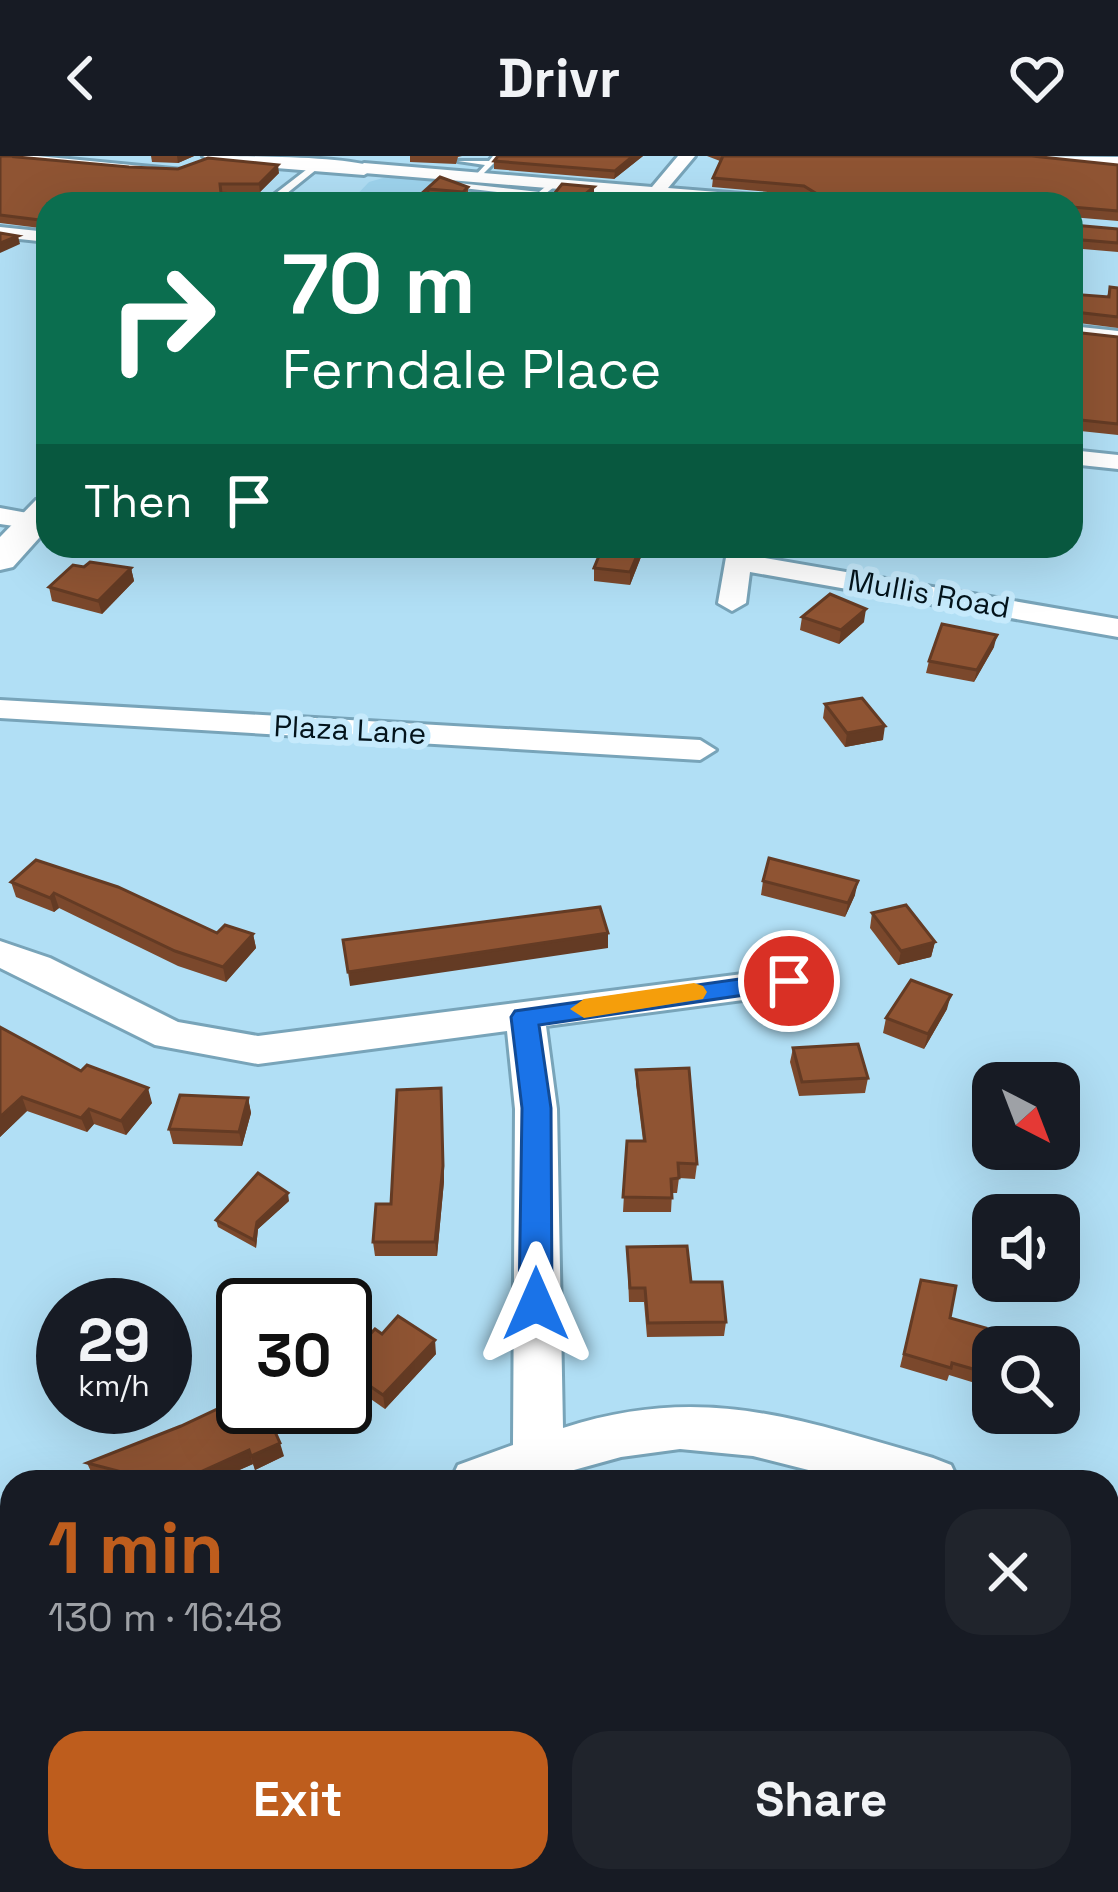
<!DOCTYPE html>
<meta charset="utf-8">
<style>
body{margin:0;font-family:"Space Grotesk",sans-serif;background:#20242c;color:#f1f3f6;height:100vh;display:flex;flex-direction:column;font-size:45px;white-space:nowrap}
*{box-sizing:border-box;margin:0}
p{font-size:39px;color:#9ea1a6}
.icon{flex:none;width:66px;height:66px;fill:none;stroke:currentColor;stroke-width:2;stroke-linecap:round;stroke-linejoin:round}
.map{position:relative;flex:1;overflow:hidden}
.side{position:absolute;left:0px;top:1314px;width:1119px;height:423px;display:flex;flex-direction:column;background:#171b24;border-radius:36px 36px 0 0;box-shadow:0 12px 48px #0002}
.side>*{flex:none}
.guide{position:absolute;left:36px;top:36px;width:1047px;height:366px;border-radius:36px;box-shadow:0 12px 48px #0002;background:#0b6e4f;color:#fff;overflow:hidden}
.needle{width:78px;rotate:138deg}
.controls{position:absolute;left:972px;top:906px;display:grid;gap:24px}
.controls a{display:grid;place-items:center;width:108px;height:108px;border-radius:24px;background:#171b24;box-shadow:0 12px 48px #0002;font-size:60px}
.speed{position:absolute;left:36px;top:1122px;display:flex;gap:24px;font-size:60px;font-weight:700;text-align:center}
.speed>*{display:grid;place-content:center;width:156px;height:156px;border-radius:50%;background:#171b24;box-shadow:0 12px 48px #0002;line-height:1}
.speed small{font-size:30px;font-weight:400}
.speed .limit{border:6px solid #111;border-radius:18px;background:#fff;color:#111}
.pin{position:absolute;display:grid;place-items:center;width:102px;height:102px;color:#fff;margin:-51px;border:6px solid #fff;border-radius:50%;box-shadow:0 3px 12px #0007}
.me{position:absolute;width:132px;margin:-66px;rotate:0deg;stroke-linejoin:round;filter:drop-shadow(0 0 9px #0008)}
.turn{display:flex;align-items:center;gap:42px;height:252px;padding:0 48px;font-size:54px}
.turn .icon{width:156px;height:156px;stroke-width:2.5}
.turn b{display:block;font-size:84px;line-height:102px}
.then{display:flex;align-items:center;height:114px;padding:0 48px;background:#0003;gap:24px;font-size:45px}
.round{display:grid;place-items:center;flex:none;width:126px;height:126px;border-radius:36px;background:#20242c}
.overview{display:flex;align-items:center;justify-content:space-between;height:204px;padding:0 48px}
h1{font-size:72px;font-weight:800;line-height:90px;color:#be5d1d}
.cta{display:flex;gap:24px;margin-top:auto;padding:24px 48px}
.cta a{flex:1;height:138px;border-radius:36px;background:#be5d1d;color:#fff;font-size:48px;font-weight:800;line-height:138px;text-align:center}
.cta a+a{background:#20242c;color:#f1f3f6}
header{display:flex;justify-content:space-between;align-items:center;height:156px;padding:0 48px;background:#171b24;font-size:54px;font-weight:800}
.map>svg:first-child{display:block}
.built{fill:#9ed4ee}
.lines{fill:none;stroke-linecap:round;stroke-linejoin:round}
.lane-casing{stroke:#78a4b9;stroke-width:6}
.street-casing{stroke:#78a4b9;stroke-width:6}
.secondary-casing{stroke:#78a4b9;stroke-width:6}
.lane{fill:#fff;fill-rule:evenodd}
.street{fill:#fff;fill-rule:evenodd}
.secondary{fill:#fff;fill-rule:evenodd}
.wall{fill:#7b482c}
.shaded-wall{fill:#643b24}
.building{fill:#8f5433;stroke:#643b24;stroke-width:3}
.route{fill:#1a73e8;stroke:#114b97;stroke-width:3}
.slow{fill:#f59e0b}
.labels{text-anchor:middle;stroke-width:12;stroke-linejoin:round;paint-order:stroke}
.far-street-label{font-size:30px;fill:#03131b;stroke:#c6eafc}
</style>
<header><svg class="icon" aria-label="back" viewBox="0 0 24 24"><path d="M15 5l-7 7 7 7"/></svg>Drivr<svg class="icon" aria-label="heart" viewBox="0 0 24 24"><path d="M12 20l-8-8c-3-5 5-10 8-4 3-6 11-1 8 4z"/></svg></header>
<div class="map">
<svg width="1118" height="1736" viewBox="0 0 1118 1736">
<rect width="100%" height="100%" fill="#b1dff5"/>
<!-- built -->
<polygon class="built" points="390,20 564,35 553,48 348,48 369,26"/>
<g class="lines">
<!-- lane casing -->
<g class="lane-casing">
<g id="lane">
<polygon points="8,0 38,0 183,14 179,16"/>
<polygon points="493,0 501,0 477,24 473,22 485,9 458,5 489,5"/>
<polygon points="315,7 322,9 276,46 223,40 227,38 271,41"/>
<polygon points="449,26 539,36 551,26 558,28 541,41 446,30"/>
</g>
</g>
<!-- street casing -->
<g class="street-casing">
<g id="street">
<polygon points="678,0 695,0 668,32 803,43 812,48 741,48 364,17 356,12 364,7 652,31"/>
<polygon points="1024,0 1118,1 1118,11 1032,5"/>
<polygon points="0,71 48,76 48,86 0,81"/>
<polygon points="1071,170 1118,175 1118,187 1071,182"/>
<polygon points="1071,294 1118,299 1118,313 1071,308"/>
<polygon points="0,352 44,360 48,365 35,373 0,368"/>
<polygon points="728,390 754,390 753,400 1118,463 1118,481 750,416 746,447 732,455 718,447"/>
<polygon points="0,544 700,584 716,594 700,604 0,562"/>
<path d="M0 785 50 802 178 866 258 880 789 812 802 816 808 825 802 834 789 838 546 870 557 953 563 1272C703 1227 798 1263 933 1302L951 1309 959 1326H856L753 1300 680 1293 621 1301 563 1317 564 1326H450L458 1309 513 1289 515 953 507 875 258 908 155 889 0 812Z"/>
<polygon points="1107,1351 1118,1354 1118,1404 1107,1401"/>
<polygon points="12,1483 12,1539 0,1541 0,1485"/>
<polygon points="460,1725 522,1725 519,1736 457,1736"/>
</g>
</g>
<!-- secondary casing -->
<g class="secondary-casing">
<g id="secondary">
<path d="M203 0C237 0 353 0 375 12L364 19 214 7Z"/>
<polygon points="48,341 48,372 13,411 0,414 0,381 36,344"/>
</g>
</g>
<!-- lane -->
<use href="#lane" class="lane"/>
<!-- street -->
<use href="#street" class="street"/>
<!-- secondary -->
<use href="#secondary" class="secondary"/>
</g>
<!-- wall -->
<g class="wall">
<polygon points="0,0 22,0 23,2 129,11 279,17 260,36 221,36 244,39 245,47 48,48 48,73 0,67"/>
<polygon points="151,0 194,0 178,7 152,6"/>
<polygon points="410,0 462,0 458,1 456,8 410,6"/>
<polygon points="498,0 643,0 614,23 494,13 494,5"/>
<polygon points="707,0 1032,0 1118,9 1118,65 1071,61 1071,48 811,44 803,39 712,31 713,22 720,5"/>
<polygon points="440,21 468,31 468,40 463,45 429,43 428,48 410,48"/>
<polygon points="1071,68 1073,69 1118,73 1118,96 1071,92"/>
<polygon points="1110,131 1118,132 1118,172 1071,166 1071,138 1107,141"/>
<polygon points="1071,174 1073,176 1118,181 1118,279 1071,274"/>
<polygon points="824,390 863,390 862,397 824,393"/>
<polygon points="641,401 630,429 594,425 594,412"/>
<polygon points="84,411 131,412 134,425 102,458 52,445 49,431"/>
<polygon points="802,461 864,466 839,488 800,474"/>
<polygon points="994,491 974,526 926,517 929,505"/>
<polygon points="825,548 883,584 845,591 823,562"/>
<polygon points="763,725 855,739 845,761 761,739"/>
<polygon points="11,726 217,777 253,778 256,792 226,826 178,810 59,752 54,756 16,741"/>
<polygon points="872,757 935,786 931,801 898,809 870,772"/>
<polygon points="947,853 924,893 883,877 886,862"/>
<polygon points="0,871 81,915 152,947 126,979 94,968 87,976 27,955 0,981"/>
<polygon points="793,892 868,922 865,937 799,940 790,906"/>
<polygon points="636,914 697,1008 695,1023 679,1022 677,1037 672,1037 671,1056 623,1056 627,985 643,985 636,928"/>
<polygon points="248,942 251,957 242,990 173,988 169,973"/>
<polygon points="442,947 444,1025 437,1100 375,1100 373,1086"/>
<polygon points="289,1045 258,1073 256,1092 218,1071 216,1064"/>
<polygon points="627,1091 691,1126 726,1166 724,1180 647,1181 644,1146 629,1146"/>
<polygon points="921,1124 950,1162 980,1215 975,1227 949,1219 947,1225 900,1211"/>
<polygon points="382,1178 436,1198 385,1253 345,1225 345,1205"/>
<polygon points="181,1270 284,1300 255,1314 253,1308 212,1326 115,1326 93,1320 87,1307"/>
</g>
<!-- shaded-wall -->
<g class="shaded-wall">
<polygon points="177,0 194,0 178,7"/>
<polygon points="633,0 643,0 614,23 615,15"/>
<polygon points="278,9 279,17 260,36 259,28"/>
<polygon points="594,31 594,40 584,48 573,48"/>
<polygon points="18,80 20,88 0,97 0,87"/>
<polygon points="641,390 641,401 630,429 630,416"/>
<polygon points="131,412 134,425 102,458 98,445"/>
<polygon points="866,453 864,466 839,488 841,474"/>
<polygon points="997,479 994,491 974,526 977,514"/>
<polygon points="885,570 883,584 845,591 847,577"/>
<polygon points="858,725 855,739 845,761 848,747"/>
<polygon points="54,737 59,752 54,756 50,742"/>
<polygon points="608,777 608,792 350,830 348,816"/>
<polygon points="253,778 256,792 226,826 223,811"/>
<polygon points="935,786 931,801 898,809 901,795"/>
<polygon points="951,839 947,853 924,893 928,878"/>
<polygon points="148,932 152,947 126,979 121,965"/>
<polygon points="441,932 444,1025 437,1100 435,1086"/>
<polygon points="22,941 27,955 0,981 0,961"/>
<polygon points="248,942 251,957 242,990 239,976"/>
<polygon points="89,953 94,968 87,976 81,962"/>
<polygon points="288,1037 289,1045 258,1073 256,1092 254,1084 257,1066"/>
<polygon points="435,1184 436,1198 385,1253 383,1239"/>
<polygon points="280,1287 284,1300 255,1314 251,1300"/>
<polygon points="249,1294 253,1308 212,1326 178,1326"/>
<polygon points="12,1716 12,1725 22,1725 0,1730 0,1718"/>
<polygon points="344,1725 351,1725 347,1736 340,1736"/>
</g>
<!-- building -->
<g class="building">
<polygon points="0,0 19,0 17,1 129,11 178,13 208,2 278,9 259,28 220,28 221,37 244,39 233,48 48,48 48,65 0,59"/>
<polygon points="498,0 633,0 615,15 494,5"/>
<polygon points="723,0 1032,0 1118,9 1118,55 1073,51 1071,58 1071,48 660,48 666,43 813,44 817,38 804,30 713,22"/>
<polygon points="440,21 468,31 463,36 428,33 427,48 410,48"/>
<polygon points="562,28 594,31 573,48 546,48"/>
<polygon points="1071,68 1073,69 1118,73 1118,87 1071,83"/>
<polygon points="0,77 18,80 0,87"/>
<polygon points="1110,131 1118,132 1118,161 1074,156 1071,165 1071,138 1109,141"/>
<polygon points="1071,174 1073,176 1118,181 1118,268 1071,263"/>
<polygon points="603,390 641,390 630,416 594,412"/>
<polygon points="90,406 131,412 98,445 49,431 73,409 84,411"/>
<polygon points="830,438 866,453 841,474 802,461"/>
<polygon points="942,468 997,479 977,514 929,505"/>
<polygon points="862,542 885,570 847,577 825,548"/>
<polygon points="769,702 858,725 848,747 763,725"/>
<polygon points="36,704 118,731 217,777 225,769 253,778 223,811 175,795 54,737 50,742 11,726"/>
<polygon points="906,749 935,786 901,795 872,757"/>
<polygon points="600,751 608,777 348,816 343,784"/>
<polygon points="911,824 951,839 928,878 886,862"/>
<polygon points="0,871 81,915 87,909 148,932 121,965 89,953 81,962 22,941 0,961"/>
<polygon points="858,888 868,922 802,926 793,892"/>
<polygon points="689,912 697,1008 678,1007 679,1022 671,1023 672,1042 623,1041 627,985 645,985 636,914"/>
<polygon points="441,932 443,1010 435,1086 373,1086 376,1048 391,1048 397,934"/>
<polygon points="180,939 248,942 239,976 169,973"/>
<polygon points="258,1017 288,1037 257,1066 254,1084 216,1064"/>
<polygon points="687,1090 691,1126 722,1126 726,1166 648,1167 645,1132 630,1132 627,1091"/>
<polygon points="921,1124 956,1130 950,1162 986,1172 980,1215 952,1207 951,1212 904,1198"/>
<polygon points="398,1160 435,1184 383,1239 345,1213 345,1205 375,1173 382,1178"/>
<polygon points="243,1236 243,1251 264,1251 280,1287 251,1300 249,1294 178,1326 160,1326 87,1307 181,1270 232,1246 230,1242"/>
<polygon points="12,1627 12,1716 0,1718 0,1630"/>
<polygon points="271,1725 344,1725 340,1736 266,1736"/>
<polygon points="623,1725 700,1725 697,1736 619,1736"/>
</g>
<!-- route -->
<polygon class="route" points="789,816 799,819 803,825 799,831 539,869 551,952 552,1148 547,1157 536,1161 524,1157 519,1148 522,952 511,861 515,855"/>
<!-- slow -->
<polygon class="slow" points="694,827 703,830 707,836 703,843 584,862 570,853 584,843"/>
<g class="labels">
<!-- far-street labels -->
<g class="far-street-label">
<text transform="translate(929 438) rotate(10)" y="10">Mullis Road</text>
<text transform="translate(350 574) rotate(3)" y="10">Plaza Lane</text>
</g>
</g>
</svg>
<div class="controls">
<a><svg class="needle" viewBox="-14 -14 28 28"><path d="M0-13l5 13h-10z" fill="#e53935"/><path d="M0 13l5-13h-10z" fill="#9ea1a6"/></svg></a>
<a><svg class="icon" aria-label="sound" viewBox="0 0 24 24"><path d="M4 9h4l5-4v14l-5-4H4zM17 9q2 3 0 6"/></svg></a>
<a><svg class="icon" aria-label="search" viewBox="0 0 24 24"><circle cx="10" cy="10" r="6"/><path d="M15 15l6 6"/></svg></a>
</div>
<div class="speed"><div>29<small>km/h</small></div><div class="limit">30</div></div>
<div class="pin" style="left:789px;top:825px;background:#d93025"><svg class="icon" aria-label="arrive" viewBox="0 0 24 24"><path d="M6 21V4h12l-3 4 3 4H6"/></svg></div>
<svg class="me" style="left:536px;top:1148px" viewBox="-20 -20 40 40"><path d="M0-17L14 15 0 8-14 15z" fill="#1a73e8" stroke="#fff" stroke-width="4"/></svg>
<div class="guide">
<div class="turn"><svg class="icon" aria-label="right" viewBox="0 0 24 24"><path d="M7 20v-9h11M14 6l5 5-5 5"/></svg><div><b>70 m</b>Ferndale Place</div></div>
<div class="then">Then<svg class="icon" aria-label="arrive" viewBox="0 0 24 24"><path d="M6 21V4h12l-3 4 3 4H6"/></svg></div>
</div>
<section class="side">
<div class="overview"><div><h1>1 min</h1><p>130 m · 16:48</p></div><a class="round"><svg class="icon" aria-label="close" viewBox="0 0 24 24"><path d="M6 6l12 12M18 6L6 18"/></svg></a></div>
<div class="cta"><a>Exit</a><a>Share</a></div>
</section>
</div>
